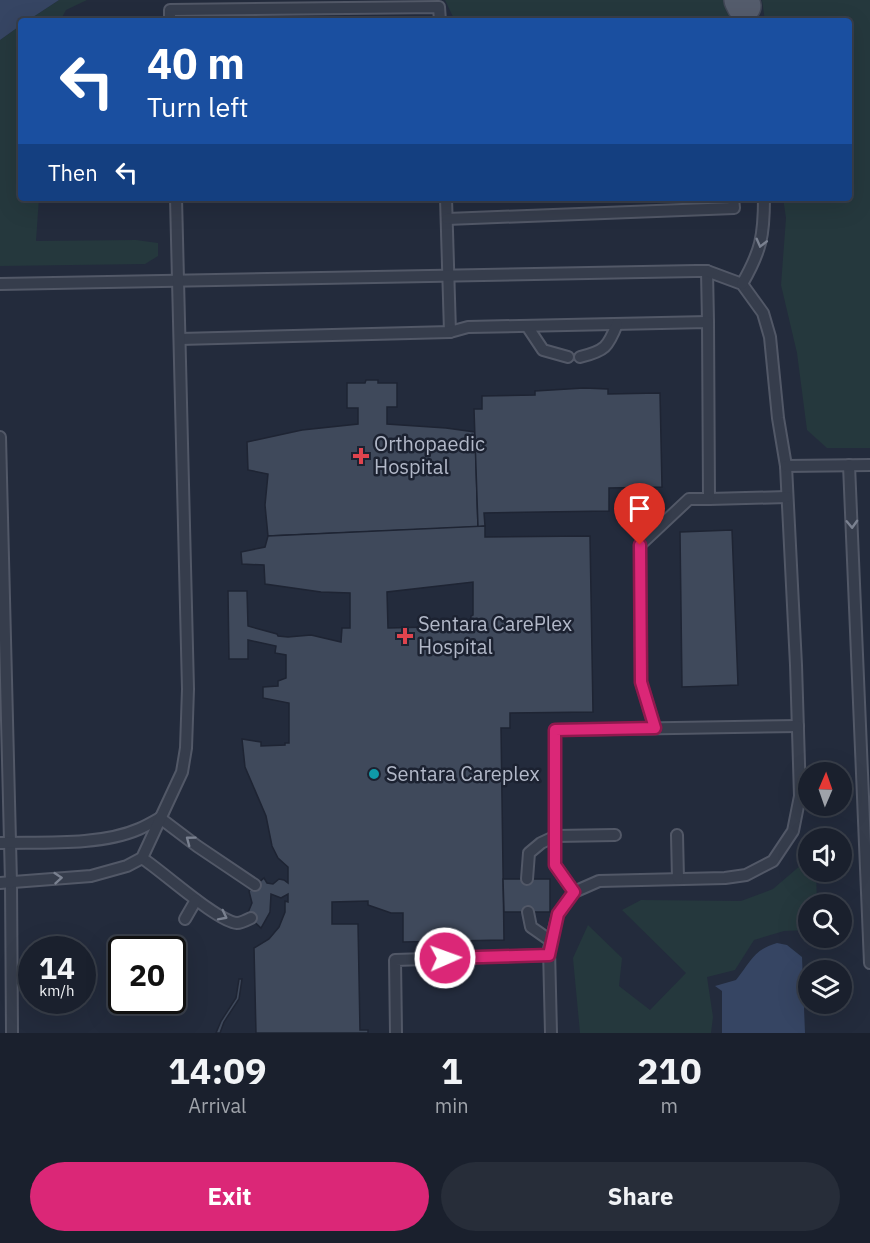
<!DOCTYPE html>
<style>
body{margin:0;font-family:"IBM Plex Sans",sans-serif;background:#272d39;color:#f1f3f6;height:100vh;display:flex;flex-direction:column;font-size:22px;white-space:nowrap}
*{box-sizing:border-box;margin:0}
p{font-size:20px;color:#9fa3aa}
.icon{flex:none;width:33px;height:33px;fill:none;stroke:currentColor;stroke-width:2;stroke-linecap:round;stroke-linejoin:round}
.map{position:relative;height:1033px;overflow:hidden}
.panel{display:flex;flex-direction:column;background:#1a202d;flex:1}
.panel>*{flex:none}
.hud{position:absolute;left:18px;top:18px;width:834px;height:183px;border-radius:6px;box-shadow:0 6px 24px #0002,0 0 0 2px #383e49;background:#1a4fa0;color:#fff;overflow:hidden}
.needle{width:39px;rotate:2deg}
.controls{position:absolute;left:798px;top:762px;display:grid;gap:12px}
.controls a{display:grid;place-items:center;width:54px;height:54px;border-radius:50%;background:#1a202d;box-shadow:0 6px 24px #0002,0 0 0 2px #383e49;font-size:30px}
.speed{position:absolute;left:18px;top:936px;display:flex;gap:12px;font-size:30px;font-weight:700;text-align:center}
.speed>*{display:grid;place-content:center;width:78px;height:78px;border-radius:50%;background:#1a202d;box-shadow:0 6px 24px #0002,0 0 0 2px #383e49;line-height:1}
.speed small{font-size:15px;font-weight:400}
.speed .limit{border:3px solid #111;border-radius:9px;background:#fff;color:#111}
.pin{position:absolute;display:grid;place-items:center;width:51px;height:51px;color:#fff;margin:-62px -26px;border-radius:50% 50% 50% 0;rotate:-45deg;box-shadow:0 0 6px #0007}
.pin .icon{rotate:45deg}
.me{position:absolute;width:66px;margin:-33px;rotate:88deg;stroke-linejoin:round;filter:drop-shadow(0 0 4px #0008)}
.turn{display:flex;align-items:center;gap:21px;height:126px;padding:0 30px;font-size:27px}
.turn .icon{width:78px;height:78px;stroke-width:2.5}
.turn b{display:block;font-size:42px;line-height:51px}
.then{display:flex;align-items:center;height:57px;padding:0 30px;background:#0003;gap:12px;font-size:22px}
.eta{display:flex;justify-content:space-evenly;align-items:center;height:102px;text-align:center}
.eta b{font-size:36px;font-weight:700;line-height:42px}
.cta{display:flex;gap:12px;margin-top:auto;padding:12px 30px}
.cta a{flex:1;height:69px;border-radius:36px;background:#db2777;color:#fff;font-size:24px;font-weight:700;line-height:69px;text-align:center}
.cta a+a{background:#272d39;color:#f1f3f6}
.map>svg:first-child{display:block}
.green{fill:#25383d}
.water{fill:#364563}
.building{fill:#3f495b;stroke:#1e2433;stroke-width:1.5;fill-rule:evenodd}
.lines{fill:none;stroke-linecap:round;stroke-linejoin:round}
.service-casing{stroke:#525867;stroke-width:14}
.primary-casing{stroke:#404655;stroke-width:36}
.service{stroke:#363d4c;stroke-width:10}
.primary{stroke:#545c6c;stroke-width:33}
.oneway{stroke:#7a8190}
.route-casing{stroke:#8e194d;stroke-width:15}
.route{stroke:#db2777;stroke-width:10}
.health-dot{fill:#e0444e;stroke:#1c2231;stroke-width:2}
.culture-dot{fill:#0f9aa8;stroke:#1c2231;stroke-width:2}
.labels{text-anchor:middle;stroke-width:5;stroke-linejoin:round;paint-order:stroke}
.poi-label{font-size:20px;fill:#b2b8c8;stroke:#1c2231;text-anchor:start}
</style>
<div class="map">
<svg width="870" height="1033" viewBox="0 0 870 1033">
<rect width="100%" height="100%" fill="#232b3c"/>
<!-- green -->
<g class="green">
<polygon points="59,0 87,0 66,10 60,21 27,21"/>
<polygon points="445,0 727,0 736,21 656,21 655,19 560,21 465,16 463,21 455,21"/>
<polygon points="762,0 870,0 870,448 827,448 807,430 797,353 781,285 786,218 783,198 849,198 849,21 765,21"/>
<polygon points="21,25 21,198 39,198 36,241 136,240 158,243 158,256 145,264 0,266 0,40"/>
<polygon points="808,859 808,872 816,872 817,904 808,904 808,930 784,931 754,940 735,970 707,977 713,1017 711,1033 580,1033 573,958 588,925 622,958 619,986 650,1010 686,973 622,910 641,900 741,901 773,889"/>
</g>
<!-- water -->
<g class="water">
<polygon points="0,0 59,0 27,21 21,21 21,25 0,40"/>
<path d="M777 943 787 945 802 957 805 1033H722V991L715 986 736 980C751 962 753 950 777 943Z"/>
</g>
<!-- building -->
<g class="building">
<polygon points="366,380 378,380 378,383 397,383 397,407 387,407 387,424 446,428 475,432 478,527 268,536 265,505 268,474 248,470 247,442 302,430 358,424 358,408 347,408 347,383 365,383"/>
<polygon points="584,388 608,389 608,394 660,393 662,487 609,488 609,511 484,513 485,526 478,527 474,409 482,409 482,396 535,395 535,391"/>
<path d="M485 526V537L590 536 593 712 510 713V728H501L504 940 403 942V913H391L368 905V901L332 902V924H358L360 1030H368V1033H256L254 948 269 939 279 927 285 912V901L288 902V894L281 898 271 894 270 912 261 928 247 915 252 903 249 891 264 878 267 883 273 884 279 879 284 880 288 883V867L278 858 272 846 266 816 245 767 242 739 261 742V746L285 745V743H289V703L263 698V687L278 686V681L286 678V655L275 653 276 646 248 640V659H229L228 591H247L248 626 277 634 278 636 288 637 311 635 341 642 342 628H350V593L321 592 265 584 264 565 242 564 241 552 265 547 268 536ZM473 582V615L471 616 470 626 388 628 387 592Z"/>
<polygon points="732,530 738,685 682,687 680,532"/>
<polygon points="503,879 550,879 550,912 504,912"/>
<polygon points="239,979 242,979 239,999 224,1022 220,1033 216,1033 221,1021 236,998"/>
</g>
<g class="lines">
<!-- service casing -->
<g class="service-casing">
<g id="service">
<polyline points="170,21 170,10 439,7 440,21"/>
<polyline points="446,198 450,332"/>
<polyline points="447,219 734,208 733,198"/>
<polyline points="707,271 708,322"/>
<polyline points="0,284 696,271 707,271 742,284 763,313 770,337 778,418 786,466 796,665 800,796 793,831 773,861 746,875 725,878 599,881 574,892 558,914 549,949 551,1033"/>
<path d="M742 284C761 251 764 236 764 198"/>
<polyline points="527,326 543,350 568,357"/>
<polyline points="180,339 450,332 468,327 708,322 709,499 787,497"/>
<path d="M580 357C605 351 608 347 617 324"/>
<polyline points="0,437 11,882 12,1033"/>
<polyline points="849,465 870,963"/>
<polyline points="786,466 870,465"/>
<polyline points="655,728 641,682 640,545 689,499 709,499"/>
<polyline points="160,818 197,846 255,885"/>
<polyline points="677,835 678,879"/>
<path d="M0 843C42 842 100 846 139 829 146 826 153 822 160 818"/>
<path d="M142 858C162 871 218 922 237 923 241 923 247 920 251 918"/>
<polyline points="527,879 529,853 541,843 556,836 615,835"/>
<polyline points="0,883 91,876 127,866 142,858 182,772 186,748 188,689 176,198"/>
<polyline points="574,892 555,865 555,730 798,726"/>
<polyline points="528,912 531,927 551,941"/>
<polyline points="185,919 196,900"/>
<polyline points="396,1033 395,960 549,955"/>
</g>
</g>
<!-- primary casing -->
<g class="primary-casing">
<polyline id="primary" points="741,0 744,6"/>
</g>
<!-- service -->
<use href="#service" class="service"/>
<!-- primary -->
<use href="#primary" class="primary"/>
</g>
<!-- one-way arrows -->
<defs><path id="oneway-chevron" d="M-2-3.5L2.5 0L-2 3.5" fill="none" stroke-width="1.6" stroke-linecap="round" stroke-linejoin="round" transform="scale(1.5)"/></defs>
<g class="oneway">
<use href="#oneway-chevron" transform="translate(761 243) rotate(104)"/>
<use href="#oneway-chevron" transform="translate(852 524) rotate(88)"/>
<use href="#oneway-chevron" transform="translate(190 840) rotate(-143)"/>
<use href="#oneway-chevron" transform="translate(58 878) rotate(-5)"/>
<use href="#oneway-chevron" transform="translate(223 916) rotate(27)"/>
</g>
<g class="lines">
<!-- route casing -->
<g class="route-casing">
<polyline id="route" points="445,958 549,955 558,914 574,892 555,865 555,730 655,728 641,682 640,545"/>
</g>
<!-- route -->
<use href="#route" class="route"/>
</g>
<!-- markers -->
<g class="health-dot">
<path d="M358 447h6v6h6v6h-6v6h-6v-6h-6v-6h6z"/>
<path d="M402 627h6v6h6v6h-6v6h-6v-6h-6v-6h6z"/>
</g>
<circle class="culture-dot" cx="374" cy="774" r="6"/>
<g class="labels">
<!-- poi labels -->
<g class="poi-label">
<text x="374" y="451">Orthopaedic<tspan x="374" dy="23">Hospital</tspan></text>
<text x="418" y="631">Sentara CarePlex<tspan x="418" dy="23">Hospital</tspan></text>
<text x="386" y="781">Sentara Careplex</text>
</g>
</g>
</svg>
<div class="controls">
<a><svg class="needle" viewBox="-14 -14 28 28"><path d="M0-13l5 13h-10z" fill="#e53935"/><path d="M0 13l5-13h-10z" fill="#9fa3aa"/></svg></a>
<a><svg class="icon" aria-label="sound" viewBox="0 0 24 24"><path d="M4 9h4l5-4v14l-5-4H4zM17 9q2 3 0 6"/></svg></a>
<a><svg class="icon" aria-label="search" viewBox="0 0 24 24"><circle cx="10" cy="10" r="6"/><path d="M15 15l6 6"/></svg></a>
<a><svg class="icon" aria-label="layers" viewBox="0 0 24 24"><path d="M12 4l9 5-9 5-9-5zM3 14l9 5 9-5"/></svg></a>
</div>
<div class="speed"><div>14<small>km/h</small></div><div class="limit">20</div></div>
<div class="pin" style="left:640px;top:545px;background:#d93025"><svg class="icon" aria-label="arrive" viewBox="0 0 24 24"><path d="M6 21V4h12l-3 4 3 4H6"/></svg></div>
<svg class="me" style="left:445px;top:958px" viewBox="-20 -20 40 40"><circle r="17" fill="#db2777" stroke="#fff" stroke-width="3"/><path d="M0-11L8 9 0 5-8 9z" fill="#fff"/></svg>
<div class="hud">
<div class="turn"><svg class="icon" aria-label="left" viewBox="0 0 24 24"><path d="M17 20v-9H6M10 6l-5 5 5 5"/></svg><div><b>40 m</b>Turn left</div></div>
<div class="then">Then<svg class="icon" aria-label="left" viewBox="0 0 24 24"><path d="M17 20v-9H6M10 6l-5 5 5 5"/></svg></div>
</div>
</div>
<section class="panel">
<div class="eta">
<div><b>14:09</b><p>Arrival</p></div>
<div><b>1</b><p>min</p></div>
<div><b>210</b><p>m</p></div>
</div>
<div class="cta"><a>Exit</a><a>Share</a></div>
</section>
